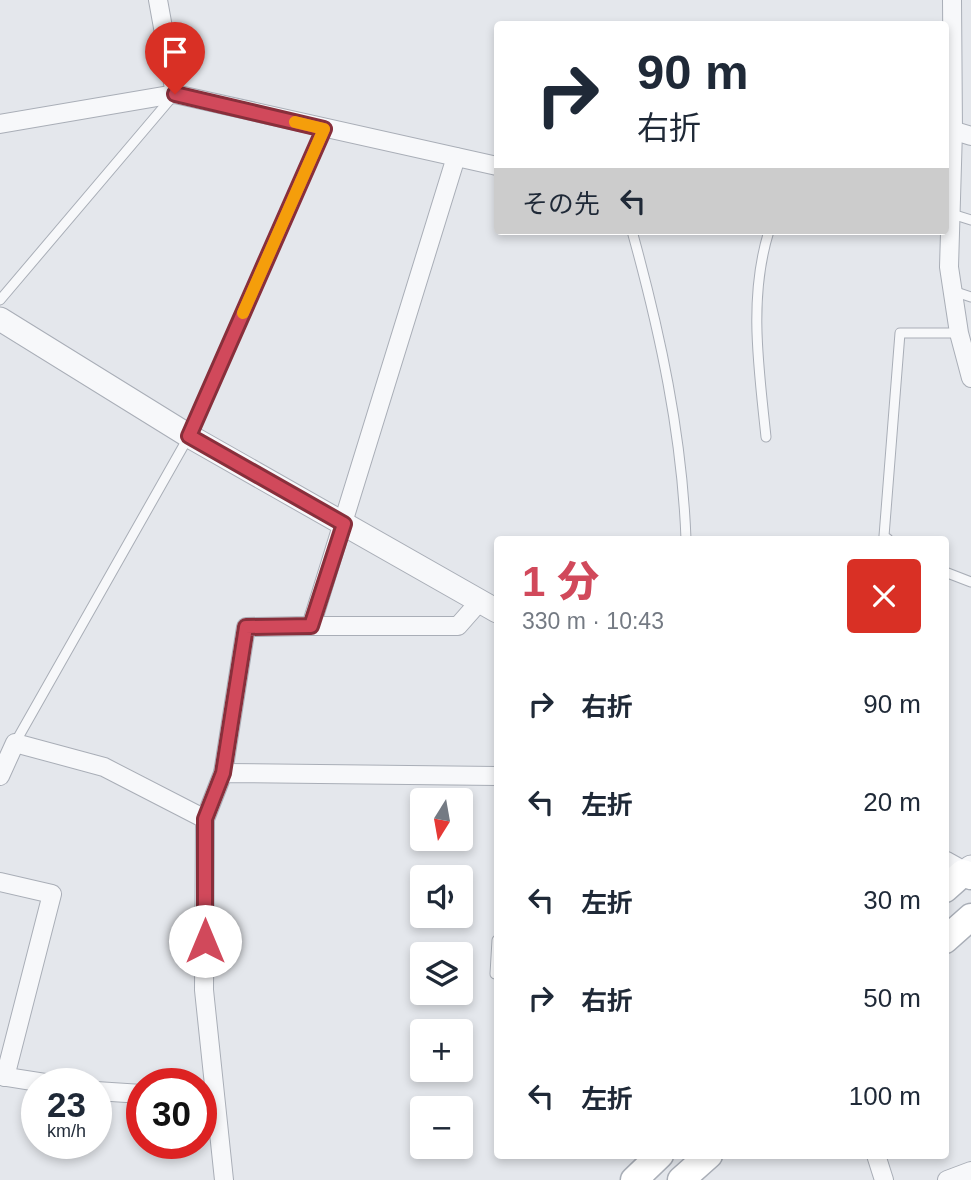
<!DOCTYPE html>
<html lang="ja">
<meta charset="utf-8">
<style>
body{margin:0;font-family:Helvetica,"Noto Sans JP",sans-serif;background:#f2f2f3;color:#1f2937;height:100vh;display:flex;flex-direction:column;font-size:26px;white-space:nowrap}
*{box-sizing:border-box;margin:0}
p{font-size:23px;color:#747a83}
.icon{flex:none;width:38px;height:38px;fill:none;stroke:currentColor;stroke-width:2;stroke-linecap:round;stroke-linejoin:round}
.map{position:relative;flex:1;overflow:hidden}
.side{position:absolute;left:494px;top:536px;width:455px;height:623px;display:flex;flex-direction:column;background:#fff;border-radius:7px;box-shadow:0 4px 10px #0003}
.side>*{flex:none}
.banner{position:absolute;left:494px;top:21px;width:455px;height:214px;border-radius:7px;box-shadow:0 4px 10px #0003;background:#fff;color:#1f2937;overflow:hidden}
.needle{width:46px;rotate:191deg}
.controls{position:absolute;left:410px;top:788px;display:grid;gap:14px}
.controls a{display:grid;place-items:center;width:63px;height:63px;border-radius:7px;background:#fff;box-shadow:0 4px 10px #0003;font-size:35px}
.speed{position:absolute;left:21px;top:1068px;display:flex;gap:14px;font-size:35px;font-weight:700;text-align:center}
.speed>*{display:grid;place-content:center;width:91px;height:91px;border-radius:50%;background:#fff;box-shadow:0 4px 10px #0003;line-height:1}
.speed small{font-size:18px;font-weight:400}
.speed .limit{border:10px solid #d22;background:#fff;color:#111}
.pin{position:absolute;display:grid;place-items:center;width:60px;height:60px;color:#fff;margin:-72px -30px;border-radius:50% 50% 50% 0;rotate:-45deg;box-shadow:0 0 7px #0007}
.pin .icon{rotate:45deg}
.me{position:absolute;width:77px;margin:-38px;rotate:0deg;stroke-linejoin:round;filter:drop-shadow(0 0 5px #0008)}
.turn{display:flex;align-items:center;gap:24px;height:147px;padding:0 28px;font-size:32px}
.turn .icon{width:91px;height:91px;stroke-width:2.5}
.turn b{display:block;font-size:49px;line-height:60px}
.then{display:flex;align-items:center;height:66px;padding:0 28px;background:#0003;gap:14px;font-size:26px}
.round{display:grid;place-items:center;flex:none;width:74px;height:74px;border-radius:7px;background:#f2f2f3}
.summary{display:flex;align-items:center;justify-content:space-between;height:119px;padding:0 28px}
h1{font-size:42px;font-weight:800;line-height:52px;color:#d1495b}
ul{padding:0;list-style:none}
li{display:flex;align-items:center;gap:21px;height:98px;padding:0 28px}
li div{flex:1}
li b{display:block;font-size:26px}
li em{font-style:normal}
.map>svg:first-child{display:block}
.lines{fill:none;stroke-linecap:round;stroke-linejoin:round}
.service-casing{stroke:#a9aeb7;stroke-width:11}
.minor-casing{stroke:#a9aeb7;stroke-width:20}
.tertiary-casing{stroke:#a9aeb7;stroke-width:25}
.secondary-casing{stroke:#a9aeb7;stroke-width:29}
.service{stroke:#f7f8fa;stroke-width:9}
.minor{stroke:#f7f8fa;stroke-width:18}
.tertiary{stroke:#f7f8fa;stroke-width:23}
.secondary{stroke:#fff;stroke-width:26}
.route-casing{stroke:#882f3b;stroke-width:18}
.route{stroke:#d1495b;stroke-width:12}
.slow{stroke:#f59e0b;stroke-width:12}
</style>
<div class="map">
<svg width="971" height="1180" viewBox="0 0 971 1180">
<rect width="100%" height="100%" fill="#e4e7ec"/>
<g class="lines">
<!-- service casing -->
<g class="service-casing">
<g id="service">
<polyline points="952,214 971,220"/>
<path d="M632 231C660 332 682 434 686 539"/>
<polyline points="953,291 971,297"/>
<polyline points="0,300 173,96"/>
<path d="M766 437C759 369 748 298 769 231"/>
<polyline points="888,539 884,536 900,333 959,333"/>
<polyline points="945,572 971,582"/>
<polyline points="15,743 189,436 324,129"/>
<polyline points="495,974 497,940"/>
</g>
</g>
<!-- minor casing -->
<g class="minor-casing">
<g id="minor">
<polyline points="158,0 175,94"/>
<polyline points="952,0 953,130 949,267 959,333 971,378"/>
<polyline points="0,124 175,94 497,166"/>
<polyline points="945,128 971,136"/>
<polyline points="311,626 458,626 480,601"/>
<polyline points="223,773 246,627 311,626 456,157"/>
<polyline points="0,776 15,743 104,767 205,819"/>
<polyline points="0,882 52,894 5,1077"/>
<polyline points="0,1076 45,1083"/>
<polyline points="96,1091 142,1094"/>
<polyline points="876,1155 884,1180"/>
<polyline points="224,1180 204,990 205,819 223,773 497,776"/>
<polyline points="947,1180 971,1171"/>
</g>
</g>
<!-- tertiary casing -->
<g class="tertiary-casing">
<g id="tertiary">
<polyline points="0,319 189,436 497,611"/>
<polyline points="945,863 963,873 971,867"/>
</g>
</g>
<!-- secondary casing -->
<g class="secondary-casing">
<g id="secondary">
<polyline points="945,889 963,873 971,876"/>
<polyline points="945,940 971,917"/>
<polyline points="634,1180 660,1155"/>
<polyline points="681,1180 709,1155"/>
</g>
</g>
<!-- service -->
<use href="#service" class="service"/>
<!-- minor -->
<use href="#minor" class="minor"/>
<!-- tertiary -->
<use href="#tertiary" class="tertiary"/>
<!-- secondary -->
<use href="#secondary" class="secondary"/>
</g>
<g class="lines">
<!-- route casing -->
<g class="route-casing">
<polyline id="route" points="175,94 324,129 189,436 344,524 311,626 246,627 223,773 205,819 205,941"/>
</g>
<!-- route -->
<use href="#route" class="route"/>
<!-- slow -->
<polyline class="slow" points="243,313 324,129 295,122"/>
</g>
</svg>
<div class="controls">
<a><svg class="needle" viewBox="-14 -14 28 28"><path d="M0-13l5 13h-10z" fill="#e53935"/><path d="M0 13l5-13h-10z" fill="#747a83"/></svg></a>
<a><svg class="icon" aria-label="sound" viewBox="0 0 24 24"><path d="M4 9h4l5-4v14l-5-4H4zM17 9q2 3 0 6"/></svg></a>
<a><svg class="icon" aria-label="layers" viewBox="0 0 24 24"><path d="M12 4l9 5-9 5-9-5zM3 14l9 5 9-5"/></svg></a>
<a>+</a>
<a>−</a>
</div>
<div class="speed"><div>23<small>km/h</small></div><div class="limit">30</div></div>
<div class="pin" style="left:175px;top:94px;background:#d93025"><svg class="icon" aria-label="arrive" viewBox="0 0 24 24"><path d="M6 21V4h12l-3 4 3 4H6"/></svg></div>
<svg class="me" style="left:205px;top:941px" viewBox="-20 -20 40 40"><circle r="19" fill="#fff"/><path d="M0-13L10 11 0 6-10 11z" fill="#d1495b"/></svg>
<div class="banner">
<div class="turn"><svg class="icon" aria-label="right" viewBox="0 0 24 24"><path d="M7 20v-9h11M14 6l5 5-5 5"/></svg><div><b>90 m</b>右折</div></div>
<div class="then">その先<svg class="icon" aria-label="left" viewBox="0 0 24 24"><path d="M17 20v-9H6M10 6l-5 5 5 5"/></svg></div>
</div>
<section class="side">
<div class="summary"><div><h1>1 分</h1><p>330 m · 10:43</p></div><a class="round" style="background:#d93025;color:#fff"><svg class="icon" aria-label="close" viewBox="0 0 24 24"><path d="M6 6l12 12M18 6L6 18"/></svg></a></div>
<ul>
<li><svg class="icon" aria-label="right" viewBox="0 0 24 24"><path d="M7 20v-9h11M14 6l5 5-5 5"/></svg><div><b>右折</b></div><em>90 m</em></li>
<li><svg class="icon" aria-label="left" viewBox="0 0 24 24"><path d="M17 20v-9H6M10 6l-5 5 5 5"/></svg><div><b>左折</b></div><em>20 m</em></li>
<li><svg class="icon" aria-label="left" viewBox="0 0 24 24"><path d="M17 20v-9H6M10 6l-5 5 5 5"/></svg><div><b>左折</b></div><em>30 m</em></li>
<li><svg class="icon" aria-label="right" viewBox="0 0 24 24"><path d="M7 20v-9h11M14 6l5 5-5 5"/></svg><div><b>右折</b></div><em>50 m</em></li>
<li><svg class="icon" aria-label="left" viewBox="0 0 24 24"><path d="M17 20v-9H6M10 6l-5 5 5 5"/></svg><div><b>左折</b></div><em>100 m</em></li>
</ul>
</section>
</div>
